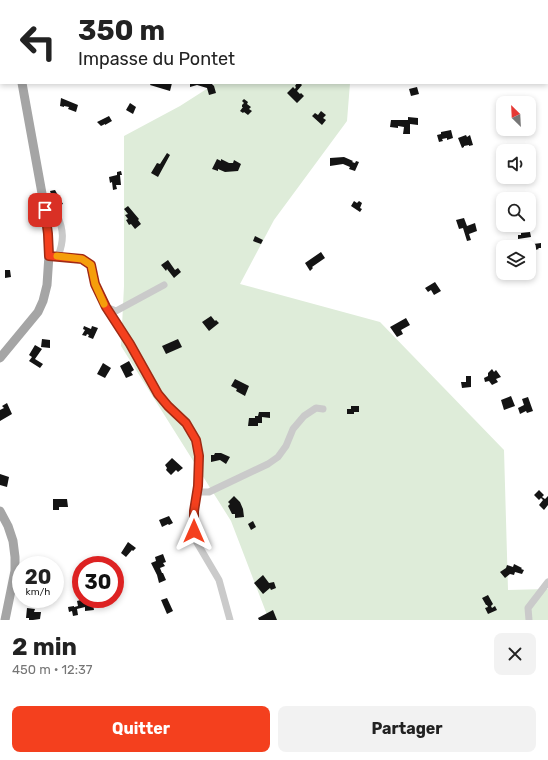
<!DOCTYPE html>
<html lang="fr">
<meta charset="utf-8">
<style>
body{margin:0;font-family:Rubik,sans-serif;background:#f2f2f2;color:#222;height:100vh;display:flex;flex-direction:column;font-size:15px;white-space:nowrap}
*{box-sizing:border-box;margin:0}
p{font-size:13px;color:#767676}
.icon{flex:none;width:22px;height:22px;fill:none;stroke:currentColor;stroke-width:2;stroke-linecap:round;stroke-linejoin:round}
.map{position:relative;height:620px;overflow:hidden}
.details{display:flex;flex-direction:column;background:#fff;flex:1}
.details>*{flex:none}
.hud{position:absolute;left:0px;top:0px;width:548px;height:84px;box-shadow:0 2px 6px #0003;background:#fff;color:#222;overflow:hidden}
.needle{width:26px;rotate:336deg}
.controls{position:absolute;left:496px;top:96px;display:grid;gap:8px}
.controls a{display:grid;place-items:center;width:40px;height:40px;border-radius:8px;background:#fff;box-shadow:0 2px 6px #0003;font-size:20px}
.speed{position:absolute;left:12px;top:556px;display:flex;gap:8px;font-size:20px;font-weight:700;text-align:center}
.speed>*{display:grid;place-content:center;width:52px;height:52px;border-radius:50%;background:#fff;box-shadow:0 2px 6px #0003;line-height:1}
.speed small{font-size:10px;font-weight:400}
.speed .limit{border:6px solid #d22;background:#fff;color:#111}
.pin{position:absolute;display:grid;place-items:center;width:34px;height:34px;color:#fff;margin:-17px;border-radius:8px;box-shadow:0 2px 6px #0006}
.me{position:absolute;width:44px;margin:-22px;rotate:0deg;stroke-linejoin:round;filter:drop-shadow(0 0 3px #0008)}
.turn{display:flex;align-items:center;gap:14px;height:84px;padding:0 12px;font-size:18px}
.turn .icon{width:52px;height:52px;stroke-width:2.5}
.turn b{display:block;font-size:28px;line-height:34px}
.round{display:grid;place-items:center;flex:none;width:42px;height:42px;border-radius:8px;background:#f2f2f2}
.summary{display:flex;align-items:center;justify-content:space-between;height:68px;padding:0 12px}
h1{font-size:24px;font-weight:700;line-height:30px}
.action{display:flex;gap:8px;margin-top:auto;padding:8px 12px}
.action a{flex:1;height:46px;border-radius:8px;background:#f4401e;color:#fff;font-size:16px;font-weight:700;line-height:46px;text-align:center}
.action a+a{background:#f2f2f2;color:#222}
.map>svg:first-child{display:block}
.green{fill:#deecd9}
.building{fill:#141414}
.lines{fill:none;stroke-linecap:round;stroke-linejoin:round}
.minor{stroke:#cacaca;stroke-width:7}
.major{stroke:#a5a5a5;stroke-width:9}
.route-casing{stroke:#9f2a14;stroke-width:10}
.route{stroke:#f4401e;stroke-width:7}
.slow{stroke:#f59e0b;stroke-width:7}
</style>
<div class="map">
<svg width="548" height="620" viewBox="0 0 548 620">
<rect width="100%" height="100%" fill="#fff"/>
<!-- green -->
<polygon class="green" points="216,83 350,83 347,121 274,220 240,284 380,322 504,450 508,590 548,589 548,620 269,620 231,521 121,346 124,286 124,136 180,106"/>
<!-- building -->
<g class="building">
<polygon points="151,83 172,83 170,91 150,85"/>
<polygon points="190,83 211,83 214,86 216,93 209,95 207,88 197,85 190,87"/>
<polygon points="297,83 300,83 302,85 297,91 300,94 301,93 304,96 297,103 287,93 293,87 295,89 296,87 295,86"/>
<polygon points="417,87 419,94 411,96 409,89"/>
<polygon points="61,98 78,105 76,112 68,109 69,107 64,106 64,107 60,106"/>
<polygon points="244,99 248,102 247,104 251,107 249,109 252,111 248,115 244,112 243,113 240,111 243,107 242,107 242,105 244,103 242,101"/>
<polygon points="130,103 136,107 133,114 126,110"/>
<polygon points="321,111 326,115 323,118 326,120 322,125 312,116 315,113 318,115"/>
<polygon points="109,116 112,121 105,125 105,124 101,126 97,122"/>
<polygon points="408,117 418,118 418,125 410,124 410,134 403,134 404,127 398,126 398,128 390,127 391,120 408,120"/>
<polygon points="451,130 453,138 447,140 447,138 442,139 443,141 439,142 437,135 441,134 441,132"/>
<polygon points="466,135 467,137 470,135 473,145 469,146 469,145 464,146 464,147 462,148 458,138"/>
<polygon points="167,153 170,155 158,177 151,173 157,163 160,164"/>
<polygon points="344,157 353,161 352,162 355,163 356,161 359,162 355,171 349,169 350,167 343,164 330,166 330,158"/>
<polygon points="217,159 221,161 221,159 229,163 233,163 234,160 241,164 238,171 225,172 218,169 218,171 212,169"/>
<polygon points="501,165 503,165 503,177 523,177 523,179 510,179 510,180 499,179"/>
<polygon points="121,171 122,175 120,175 121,185 116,185 117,189 113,190 112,182 110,183 109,177 117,175 117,172"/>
<polygon points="55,190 63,204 57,206 57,208 52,209 49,195 51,194 50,191"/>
<polygon points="354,201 357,203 359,201 362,203 360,208 362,209 360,212 351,206"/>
<polygon points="128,206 139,219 138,220 141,224 135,229 131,224 129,225 126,220 128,219 125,215 128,214 124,209"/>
<polygon points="464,218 467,226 475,223 477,231 469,234 471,240 467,241 463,228 459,229 456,220"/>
<polygon points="530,232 531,237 518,239 518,235 521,235 521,233"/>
<polygon points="255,236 263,240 261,244 253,241"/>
<polygon points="541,243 541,248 538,248 539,249 535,250 535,254 529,254 529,247 520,247 520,244 525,244 526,245"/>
<polygon points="321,252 325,258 312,267 313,268 310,271 305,263"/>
<polygon points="168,260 175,270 178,268 181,272 174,278 167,269 166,271 161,265"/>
<polygon points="5,270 10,270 11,277 5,278"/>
<polygon points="435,282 441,291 434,295 431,290 428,292 425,288"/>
<polygon points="211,316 215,321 216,320 219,323 209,331 202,322"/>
<polygon points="406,318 410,325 401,330 403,334 397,337 390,327"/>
<polygon points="84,326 91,329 92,326 98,328 93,339 88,337 89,335 87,334 86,336 82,335 85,330 83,329"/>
<polygon points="42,339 50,340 50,348 41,347"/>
<polygon points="178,339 182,347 166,354 162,346"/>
<polygon points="35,345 42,349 35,359 43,364 40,368 29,361 32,357 29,355"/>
<polygon points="129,361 134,370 131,372 133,375 126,378 120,366"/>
<polygon points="103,363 111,368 105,378 97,374"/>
<polygon points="492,369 494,372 496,370 501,377 496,379 498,382 492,385 489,381 485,382 484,378 488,376 488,373"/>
<polygon points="466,376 471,376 471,387 462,388 461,382 466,382"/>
<polygon points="235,379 249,386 245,396 236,391 237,389 231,386"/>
<polygon points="511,396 515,406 504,410 501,400"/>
<polygon points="528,397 533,411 527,413 526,411 520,414 518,408 524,405 522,399"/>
<polygon points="7,403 12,414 0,421 0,410 4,408 2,406"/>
<polygon points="351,406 359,406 359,412 354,412 354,414 347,414 347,409 351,409"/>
<polygon points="259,412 270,412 270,418 262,417 262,423 258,423 258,426 248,426 249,418 255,418 255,416 258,416"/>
<polygon points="215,453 221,453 230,457 226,464 220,460 211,462 211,455 214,455"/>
<polygon points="172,458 183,468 178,472 176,470 171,475 166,470 167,468 165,465"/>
<polygon points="0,474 9,477 7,487 0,485"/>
<polygon points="539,490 544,495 542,497 545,499 548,496 548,505 544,510 539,505 543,500 541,498 539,500 534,495"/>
<polygon points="234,496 240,502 243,509 244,517 235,518 235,514 232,514 228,506 230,504 228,502"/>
<polygon points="53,499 67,499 68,507 59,507 59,510 53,510"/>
<polygon points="169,516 173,523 169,525 168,524 162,527 159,520"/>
<polygon points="253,521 256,527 251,530 248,524"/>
<polygon points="128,542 136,548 133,551 132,550 126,557 121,553"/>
<polygon points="163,554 166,562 163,563 165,566 160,568 162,573 163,573 166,580 159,583 157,575 151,563 156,561 155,557"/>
<polygon points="514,564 522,568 521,569 524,570 522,574 515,572 514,575 510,574 505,578 500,572 506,568 507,565 513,567"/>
<polygon points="263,575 269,583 274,582 276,588 271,590 270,588 263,594 254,583"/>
<polygon points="488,595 493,604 491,606 492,608 495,606 497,610 488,614 485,608 488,607 487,605 486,605 482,598"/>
<polygon points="167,598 173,611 167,614 161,600"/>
<polygon points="84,599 85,601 90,600 91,605 93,605 94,610 85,611 85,607 77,609 78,615 73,616 72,611 69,612 68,607 74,606 74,607 78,606 77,601"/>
<polygon points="27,608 35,609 34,612 41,612 40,619 33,620 29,620 29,618 26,618"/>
<polygon points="273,610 277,620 259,620 258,618"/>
</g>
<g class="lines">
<!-- minor -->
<g class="minor">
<polyline points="234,0 234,1"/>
<polyline points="547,52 548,52"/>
<polyline points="0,63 1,62"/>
<path d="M57 215C64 230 64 241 58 256"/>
<polyline points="49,255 82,259 91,265 95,284 106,307 116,311 164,285"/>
<polyline points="106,307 131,344 158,394 168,406 186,423 196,440 199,456 198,486 194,511 194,531 196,541 219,580 230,620"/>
<polyline points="197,491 201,492 209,492 268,464 278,457 286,446 293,429 304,416 316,408 323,409"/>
<polyline points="529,620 528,608 548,582"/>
</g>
<!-- major -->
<g class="major">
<polyline points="12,1 12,0"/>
<polyline points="0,358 38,312 43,301 47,285 49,255 48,234 43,199 22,83"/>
<polyline points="0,511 8,526 13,541 15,557 15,571 5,620"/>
</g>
</g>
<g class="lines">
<!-- route casing -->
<g class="route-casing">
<polyline id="route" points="45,210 48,234 49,256 82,259 91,265 95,284 106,307 130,344 158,394 168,406 186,423 196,440 199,456 198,486 194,511 194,531"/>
</g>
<!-- route -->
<use href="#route" class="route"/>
<!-- slow -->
<polyline class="slow" points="57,256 82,259 91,265 95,284 104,304"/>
</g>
</svg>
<div class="controls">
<a><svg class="needle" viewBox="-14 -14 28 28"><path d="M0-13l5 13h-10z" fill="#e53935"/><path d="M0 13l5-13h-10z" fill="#767676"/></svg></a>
<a><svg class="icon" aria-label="sound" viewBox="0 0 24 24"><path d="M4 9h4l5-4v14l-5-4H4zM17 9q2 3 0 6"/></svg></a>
<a><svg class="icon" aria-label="search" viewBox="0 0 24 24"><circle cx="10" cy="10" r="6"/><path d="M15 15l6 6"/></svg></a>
<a><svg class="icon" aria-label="layers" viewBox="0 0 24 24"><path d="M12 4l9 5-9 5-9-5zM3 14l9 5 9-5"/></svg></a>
</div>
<div class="speed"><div>20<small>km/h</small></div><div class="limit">30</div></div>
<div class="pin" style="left:45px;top:210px;background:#d93025"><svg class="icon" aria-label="arrive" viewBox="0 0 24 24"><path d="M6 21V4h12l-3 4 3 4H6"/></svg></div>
<svg class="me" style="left:194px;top:531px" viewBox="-20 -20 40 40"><path d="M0-17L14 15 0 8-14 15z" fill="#f4401e" stroke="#fff" stroke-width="4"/></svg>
<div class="hud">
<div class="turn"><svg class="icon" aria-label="left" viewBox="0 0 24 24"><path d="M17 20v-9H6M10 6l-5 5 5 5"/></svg><div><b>350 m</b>Impasse du Pontet</div></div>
</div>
</div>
<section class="details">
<div class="summary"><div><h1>2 min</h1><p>450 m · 12:37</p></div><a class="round"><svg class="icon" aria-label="close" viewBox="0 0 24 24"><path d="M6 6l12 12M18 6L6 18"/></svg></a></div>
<div class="action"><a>Quitter</a><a>Partager</a></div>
</section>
